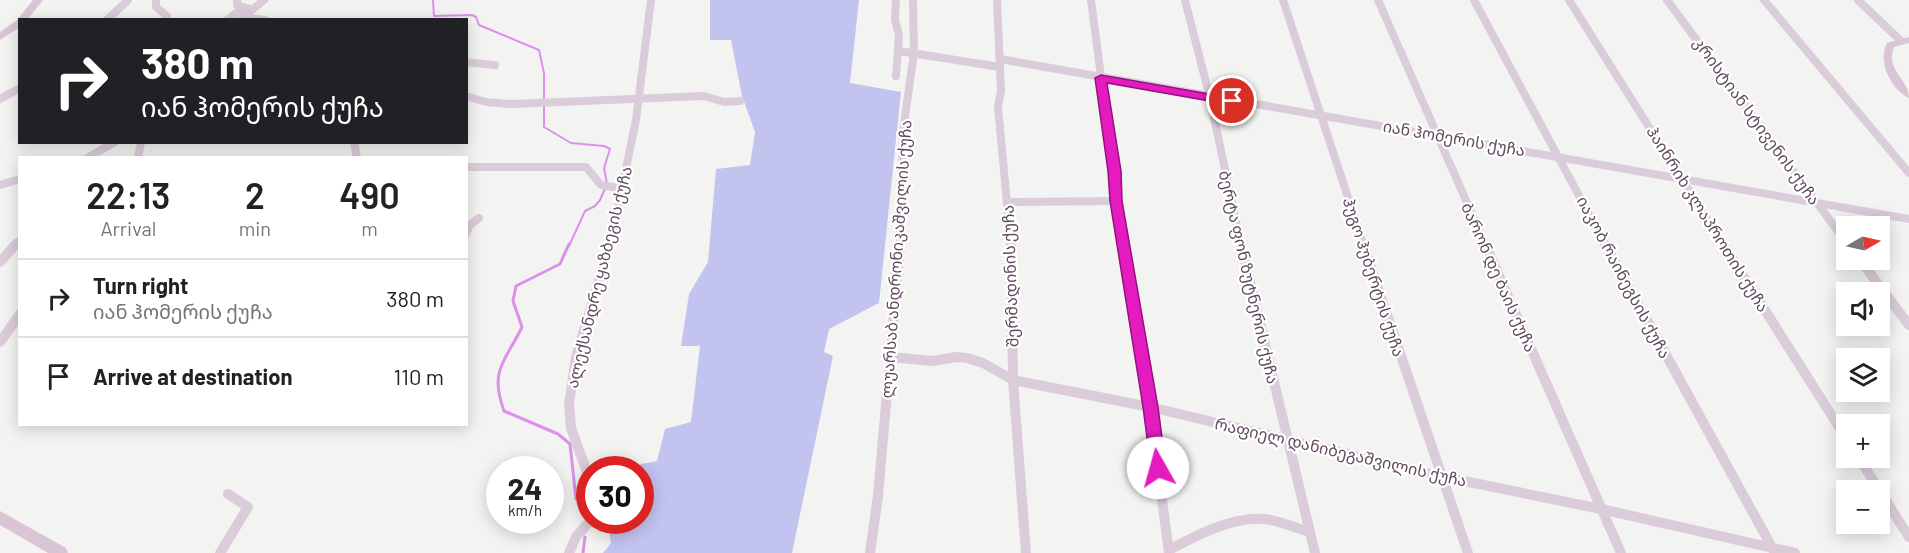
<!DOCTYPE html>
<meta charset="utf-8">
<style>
body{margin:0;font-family:Barlow,"Noto Sans Georgian",sans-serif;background:#f2f2f2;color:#222;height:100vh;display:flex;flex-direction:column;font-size:22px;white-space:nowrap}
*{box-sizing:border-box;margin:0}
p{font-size:20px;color:#767676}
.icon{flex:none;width:33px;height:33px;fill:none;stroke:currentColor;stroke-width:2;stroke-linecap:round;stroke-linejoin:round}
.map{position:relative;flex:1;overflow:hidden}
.details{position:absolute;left:18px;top:156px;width:450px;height:270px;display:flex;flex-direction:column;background:#fff;border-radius:0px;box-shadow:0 3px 15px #0003}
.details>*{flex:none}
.hud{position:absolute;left:18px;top:18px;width:450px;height:126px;border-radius:0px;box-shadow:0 3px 15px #0003;background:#202124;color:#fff;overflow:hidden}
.needle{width:39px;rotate:81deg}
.controls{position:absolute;left:1836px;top:216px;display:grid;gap:12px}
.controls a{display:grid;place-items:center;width:54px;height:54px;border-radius:0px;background:#fff;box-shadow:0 3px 15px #0003;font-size:30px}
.speed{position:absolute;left:486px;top:456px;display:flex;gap:12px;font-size:30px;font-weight:700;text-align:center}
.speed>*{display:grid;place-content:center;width:78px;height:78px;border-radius:50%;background:#fff;box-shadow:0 3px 15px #0003;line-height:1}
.speed small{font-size:15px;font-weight:400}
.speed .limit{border:9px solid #d22;background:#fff;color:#111}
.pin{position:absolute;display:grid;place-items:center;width:51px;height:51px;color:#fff;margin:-26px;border:3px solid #fff;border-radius:50%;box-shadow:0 2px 6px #0007}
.me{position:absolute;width:66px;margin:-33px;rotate:353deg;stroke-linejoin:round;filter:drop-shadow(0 0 4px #0008)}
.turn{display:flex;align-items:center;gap:21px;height:126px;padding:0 24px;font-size:27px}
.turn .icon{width:78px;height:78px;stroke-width:2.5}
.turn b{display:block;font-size:42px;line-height:51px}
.eta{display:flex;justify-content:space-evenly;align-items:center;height:102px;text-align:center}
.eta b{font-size:36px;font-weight:600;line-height:42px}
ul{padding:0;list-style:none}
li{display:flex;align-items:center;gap:18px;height:78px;padding:0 24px;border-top:2px solid #e0e0e0}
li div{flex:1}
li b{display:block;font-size:22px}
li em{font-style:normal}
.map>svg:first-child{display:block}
.green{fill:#c3c3f0}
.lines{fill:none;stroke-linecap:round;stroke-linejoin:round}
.stream-far1{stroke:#dc90ec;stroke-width:2}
.stream{stroke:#dc90ec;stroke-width:3}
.street-far1{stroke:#dbccda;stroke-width:8}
.street{stroke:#dbccda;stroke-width:10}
.secondary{fill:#dac5d7;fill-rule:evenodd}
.route{fill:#e41cc0;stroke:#94127d;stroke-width:1.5}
.labels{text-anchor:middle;stroke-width:4.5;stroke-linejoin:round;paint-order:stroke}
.street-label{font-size:16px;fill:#604a5e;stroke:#fff}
</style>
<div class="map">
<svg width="1909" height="553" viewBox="0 0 1909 553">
<rect width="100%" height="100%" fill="#f3f4f2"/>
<!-- green -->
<polygon class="green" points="710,0 859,0 850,83 901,92 879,303 829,329 824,352 833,356 792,553 603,553 611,543 607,521 640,520 640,470 615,469 657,461 665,429 691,422 700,346 681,346 689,294 708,262 716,169 750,165 755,132 742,96 731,40 710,40"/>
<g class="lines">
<!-- stream-far1 -->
<polyline class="stream-far1" points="433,0 434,16 472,15 476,17 479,25 539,50 544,73 544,127 571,143 604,146 610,149 604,168 607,184 600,200 595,206 585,211 569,246"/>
<!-- stream -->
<g class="stream">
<path d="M569 244 560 264 516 286 513 301 522 327C505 362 489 370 504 411L558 434 570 444 576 499"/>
<polyline points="583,553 585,537"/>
</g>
<!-- street-far1 -->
<g class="street-far1">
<polyline points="156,0 156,7 167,16 165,20"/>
<polyline points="237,0 237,5 250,9"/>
<polyline points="896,0 895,20 899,35 896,76"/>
<polyline points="997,0 1001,91 998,107 1011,246"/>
<polyline points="1091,0 1123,246"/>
<polyline points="1185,0 1210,98 1241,246"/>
<polyline points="1283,0 1364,246"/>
<polyline points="1378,0 1486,246"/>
<polyline points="1474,0 1606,246"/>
<polyline points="1569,0 1724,246"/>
<polyline points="1667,0 1846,242"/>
<polyline points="1764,0 1909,173"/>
<polyline points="1858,0 1901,41"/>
<polyline points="243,17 265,20"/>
<polyline points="107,20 128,0"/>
<polyline points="227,20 242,8"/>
<polyline points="240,20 264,0"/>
<polyline points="899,51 1000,67"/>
<polyline points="1000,59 1909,219"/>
<polyline points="466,62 495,65"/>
<polyline points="466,96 486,102 511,104 704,96 724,102 740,101"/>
<polyline points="0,99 20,88"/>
<polyline points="354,142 357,158"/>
<polyline points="87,158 115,142"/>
<polyline points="138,158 141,142"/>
<polyline points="466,167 586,167 601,185 623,189"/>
<polyline points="0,185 20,179"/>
<polyline points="1007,202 1116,201"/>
<polyline points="466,234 470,225 479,218"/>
<polyline points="15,246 20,240"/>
<polyline points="610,246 636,120 651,0"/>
<polyline points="900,246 903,131 914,53 913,0"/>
</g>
<!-- street -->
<g class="street">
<polyline points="1011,244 1013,380 1026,553"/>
<polyline points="1123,244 1150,407 1169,553"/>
<polyline points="1241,244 1315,553"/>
<polyline points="1363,244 1468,553"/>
<polyline points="1485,244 1621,553"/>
<polyline points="1605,244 1774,551"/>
<polyline points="1723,244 1846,438"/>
<polyline points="1860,260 1909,325"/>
<polyline points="0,262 16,244"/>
<polyline points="0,342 20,314"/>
<polyline points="890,357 933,361 956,357 967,358 983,363 1013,380 1150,407 1444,477 1601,509 1795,553"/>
<polyline points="1859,458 1909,537"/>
<polyline points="590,480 571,428 569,404 576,357 610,244"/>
<path d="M1169 550C1197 535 1233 516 1265 519 1281 521 1295 528 1310 532"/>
<polyline points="220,553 248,507 228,494"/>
<polyline points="569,553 576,537 591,520"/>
<polyline points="870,553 878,496 900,244"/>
</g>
<!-- secondary -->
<g class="secondary">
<polygon points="33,0 43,0 27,20 20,20 20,27 0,40 0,32 17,20"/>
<path d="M1909 37V43L1894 47C1885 71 1909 78 1909 98 1891 90 1877 61 1887 43Z"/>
<polygon points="0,511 66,548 68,553 48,553 0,525"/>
</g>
</g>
<!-- route -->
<polygon class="route" points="1101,75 1232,98 1238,101 1232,105 1107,83 1121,171 1122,201 1158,407 1166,468 1164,473 1158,475 1153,473 1151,468 1143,407 1110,201 1108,171 1095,78"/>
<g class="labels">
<!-- street labels -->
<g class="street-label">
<text transform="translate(1757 121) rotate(54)" y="6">კრისტიან სტივენის ქუჩა</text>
<text transform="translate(1454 138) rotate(10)" y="6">იან ჰომერის ქუჩა</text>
<text transform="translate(1708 219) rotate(58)" y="6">ჰაინრიხ კლაპროთის ქუჩა</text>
<text transform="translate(896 259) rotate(-86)" y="6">ლუარსაბ ანდრონიკაშვილის ქუჩა</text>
<text transform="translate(1010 276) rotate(-92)" y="6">შერმადინის ქუჩა</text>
<text transform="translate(599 277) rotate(-76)" y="6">ალექსანდრე ყაზბეგის ქუჩა</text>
<text transform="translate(1249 277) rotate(77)" y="6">ბერტა ფონ ზუტნერის ქუჩა</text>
<text transform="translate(1374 277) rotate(72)" y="6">ჰუგო ჰუბერტის ქუჩა</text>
<text transform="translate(1499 277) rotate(66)" y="6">ბარონ დე ბაის ქუჩა</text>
<text transform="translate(1624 277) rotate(62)" y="6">იაკობ რაინეგსის ქუჩა</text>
<text transform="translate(1341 452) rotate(13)" y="6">რაფიელ დანიბეგაშვილის ქუჩა</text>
</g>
</g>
</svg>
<div class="controls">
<a><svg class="needle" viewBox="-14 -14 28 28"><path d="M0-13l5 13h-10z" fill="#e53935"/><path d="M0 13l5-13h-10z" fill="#767676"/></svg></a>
<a><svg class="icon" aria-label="sound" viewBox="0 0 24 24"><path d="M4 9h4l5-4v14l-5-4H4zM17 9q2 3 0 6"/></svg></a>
<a><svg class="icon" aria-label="layers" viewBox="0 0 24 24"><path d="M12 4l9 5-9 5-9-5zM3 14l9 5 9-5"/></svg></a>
<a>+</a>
<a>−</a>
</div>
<div class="speed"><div>24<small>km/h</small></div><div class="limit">30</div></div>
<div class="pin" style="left:1232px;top:101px;background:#d93025"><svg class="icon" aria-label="arrive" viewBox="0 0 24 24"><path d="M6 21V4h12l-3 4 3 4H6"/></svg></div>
<svg class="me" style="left:1158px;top:468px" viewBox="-20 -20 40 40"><circle r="19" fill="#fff"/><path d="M0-13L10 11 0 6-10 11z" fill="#e41cc0"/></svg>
<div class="hud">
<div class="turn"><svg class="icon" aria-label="right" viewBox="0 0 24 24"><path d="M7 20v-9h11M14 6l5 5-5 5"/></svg><div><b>380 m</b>იან ჰომერის ქუჩა</div></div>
</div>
<section class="details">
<div class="eta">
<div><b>22:13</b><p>Arrival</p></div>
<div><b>2</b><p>min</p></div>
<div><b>490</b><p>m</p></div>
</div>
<ul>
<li><svg class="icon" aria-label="right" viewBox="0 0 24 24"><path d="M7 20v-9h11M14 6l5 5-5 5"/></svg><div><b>Turn right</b><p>იან ჰომერის ქუჩა</p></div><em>380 m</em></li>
<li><svg class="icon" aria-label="arrive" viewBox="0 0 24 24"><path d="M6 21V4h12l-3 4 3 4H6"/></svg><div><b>Arrive at destination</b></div><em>110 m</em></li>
</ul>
</section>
</div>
